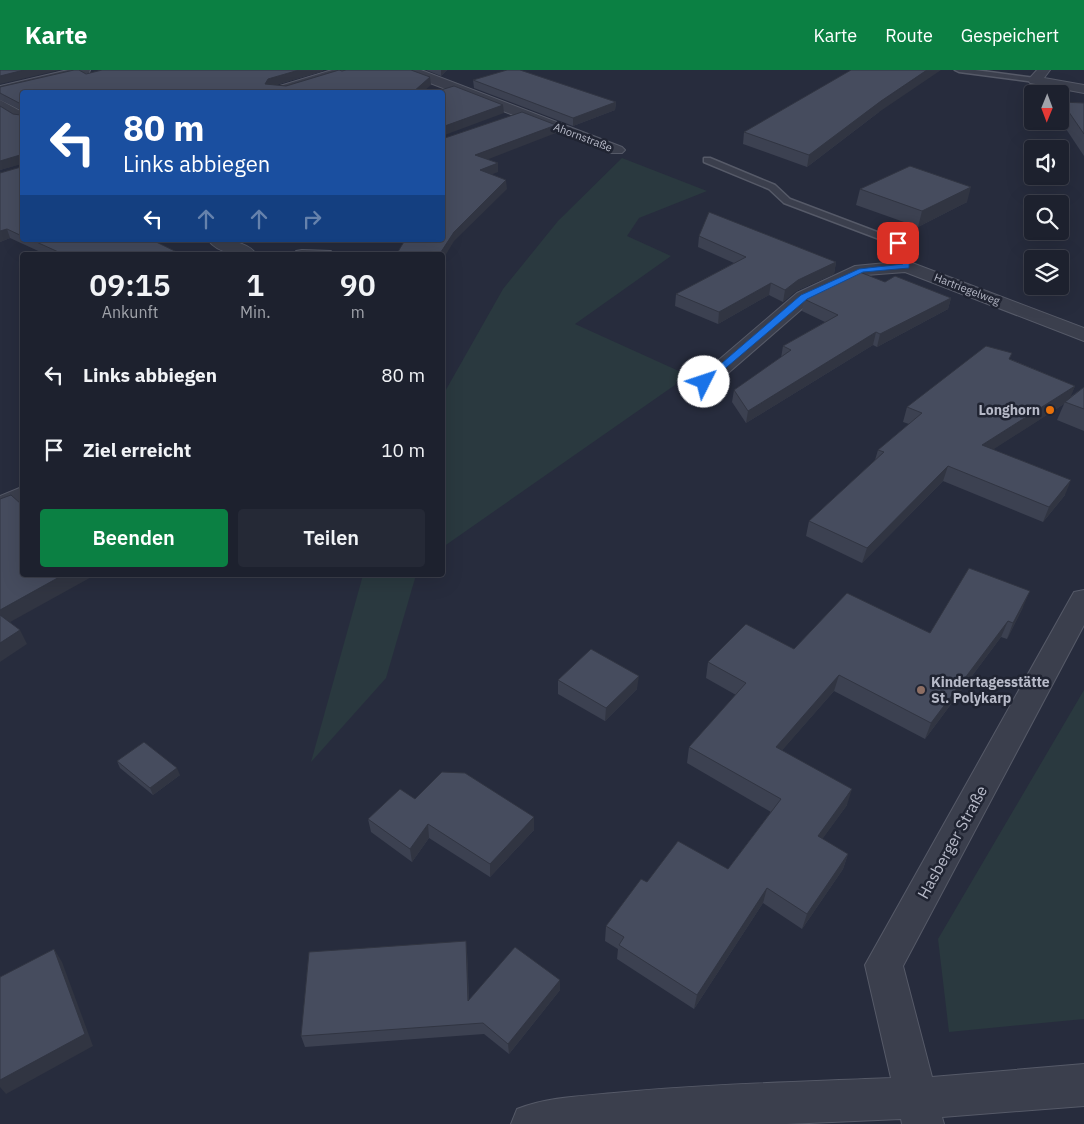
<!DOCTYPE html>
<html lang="de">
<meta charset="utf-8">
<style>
body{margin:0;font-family:"IBM Plex Sans",sans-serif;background:#252936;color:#f1f3f6;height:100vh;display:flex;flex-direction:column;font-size:19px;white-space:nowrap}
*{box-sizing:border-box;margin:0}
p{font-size:16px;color:#a0a3aa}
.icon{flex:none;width:28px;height:28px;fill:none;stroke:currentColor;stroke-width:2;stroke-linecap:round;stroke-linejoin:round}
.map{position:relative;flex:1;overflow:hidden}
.drawer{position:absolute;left:20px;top:182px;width:425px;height:325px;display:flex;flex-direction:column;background:#1d212e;border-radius:5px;box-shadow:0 5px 20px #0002,0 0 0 1px #3b3e4a}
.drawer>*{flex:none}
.top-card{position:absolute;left:20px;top:20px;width:425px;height:152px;border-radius:5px;box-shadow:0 5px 20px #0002,0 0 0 1px #3b3e4a;background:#1a4fa0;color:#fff;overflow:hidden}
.needle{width:32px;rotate:181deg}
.controls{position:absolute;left:1024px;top:15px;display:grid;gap:10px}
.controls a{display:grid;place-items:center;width:45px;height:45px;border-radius:5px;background:#1d212e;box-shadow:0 5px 20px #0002,0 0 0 1px #3b3e4a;font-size:25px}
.pin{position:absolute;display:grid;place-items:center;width:42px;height:42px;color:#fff;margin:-21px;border-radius:10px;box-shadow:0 2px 8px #0006}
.me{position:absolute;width:55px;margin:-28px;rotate:49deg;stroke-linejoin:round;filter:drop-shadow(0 0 4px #0008)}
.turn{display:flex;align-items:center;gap:18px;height:105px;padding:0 20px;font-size:22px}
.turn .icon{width:65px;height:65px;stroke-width:2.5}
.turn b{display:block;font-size:35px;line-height:42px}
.lanes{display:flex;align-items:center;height:48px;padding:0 20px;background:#0003;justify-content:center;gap:25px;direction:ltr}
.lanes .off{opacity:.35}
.eta{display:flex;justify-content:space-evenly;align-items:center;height:85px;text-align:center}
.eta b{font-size:30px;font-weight:600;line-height:35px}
.cta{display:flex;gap:10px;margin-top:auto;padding:10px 20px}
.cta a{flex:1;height:58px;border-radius:5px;background:#0b8043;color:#fff;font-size:20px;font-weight:600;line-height:58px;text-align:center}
.cta a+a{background:#252936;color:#f1f3f6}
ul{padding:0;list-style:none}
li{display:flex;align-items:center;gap:15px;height:75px;padding:0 20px}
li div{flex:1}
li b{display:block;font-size:19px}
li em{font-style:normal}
header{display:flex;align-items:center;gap:30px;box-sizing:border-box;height:70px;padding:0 25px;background:#0b8043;color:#fff}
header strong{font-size:24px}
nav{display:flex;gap:28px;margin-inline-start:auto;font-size:18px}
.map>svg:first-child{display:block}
.green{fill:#2a393f}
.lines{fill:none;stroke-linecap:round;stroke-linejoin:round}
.lane-casing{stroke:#565a68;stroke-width:3}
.street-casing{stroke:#565a68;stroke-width:2}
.lane{fill:#3b3f4d;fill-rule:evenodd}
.street{fill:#3b3f4d;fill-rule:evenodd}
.wall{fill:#3c4151}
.shaded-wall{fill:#313542}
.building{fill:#464c5e;stroke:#313542}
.route{fill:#1a73e8;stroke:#114b97}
.food-dot{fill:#e8710a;stroke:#202432;stroke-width:2}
.education-dot{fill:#8d6e63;stroke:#202432;stroke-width:2}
.labels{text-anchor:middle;stroke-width:5;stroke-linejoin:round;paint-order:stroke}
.far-street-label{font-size:11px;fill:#b7bac8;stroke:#202432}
.poi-label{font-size:14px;font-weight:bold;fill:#b7bac8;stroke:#202432;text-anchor:end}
.near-street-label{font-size:16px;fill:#b7bac8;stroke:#202432}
</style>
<header>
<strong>Karte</strong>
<nav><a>Karte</a><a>Route</a><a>Gespeichert</a></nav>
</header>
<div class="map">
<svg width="1084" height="1054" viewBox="0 0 1084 1054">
<rect width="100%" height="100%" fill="#272c3d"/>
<!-- green -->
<g class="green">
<polygon points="622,88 707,121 639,148 627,166 671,186 575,254 681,302 675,315 443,477 443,325 503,219 558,151"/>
<polygon points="363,505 416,505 386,608 311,692"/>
<polygon points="1084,620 1084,949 949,962 938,869"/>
</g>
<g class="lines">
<!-- lane casing -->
<g class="lane-casing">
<g id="lane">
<polygon points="955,0 975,0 1035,8 1039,10 1035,12 959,2"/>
<polygon points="704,88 710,88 775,115 790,129 901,171 911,179 912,196 907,199 903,198 901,180 895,175 784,133 769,119 704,92"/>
</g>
</g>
<!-- street casing -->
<g class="street-casing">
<g id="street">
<polygon points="68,0 90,0 89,3 0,24 0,16"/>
<polygon points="332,0 351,0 350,3 287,22 268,22 270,19"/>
<polygon points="403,0 421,0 622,77 625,80 622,83 612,83 404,3"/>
<polygon points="1037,0 1050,0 1044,8 1084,15 1084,23 1030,13 1028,10"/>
<polygon points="0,30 22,42 22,52 17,51 0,40"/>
<path d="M208 170C224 170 247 170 257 185 241 185 219 185 208 170Z"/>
<polygon points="302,180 331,181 334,185 293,185 296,181"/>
<polygon points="907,191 1084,258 1084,271 905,202 866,205 811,231 712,317 704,318 696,317 693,312 797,223 855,196"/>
<polygon points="22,417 22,435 0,444 0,426"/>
<path d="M1084 520V555L903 896 932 1007 1084 994V1036L942 1047 944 1054H902L901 1049 786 1054H511L517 1039C547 1027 582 1026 614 1023 706 1014 799 1012 891 1008L865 895 1070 529 1074 522Z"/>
</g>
</g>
<!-- lane -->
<use href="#lane" class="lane"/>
<!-- street -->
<use href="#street" class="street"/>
</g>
<!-- wall -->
<g class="wall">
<polygon points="102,0 323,0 323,1 276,15 286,16 342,1 430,7 431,15 22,22 22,170 152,170 181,185 47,185 10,168 0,172 0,103 21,97 20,94 0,100 0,36 13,44 20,45 21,40 0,30 0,17 86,4"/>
<polygon points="426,0 447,0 441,6"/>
<polygon points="473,10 616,32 615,40 573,56 474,18"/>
<polygon points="1062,32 1084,33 1084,86 1060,50 1060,40"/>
<polygon points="879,42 807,97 743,74 744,62"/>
<polygon points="860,119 967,132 918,157 856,135"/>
<polygon points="699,166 836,192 834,204 796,221 783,232 769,225 718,254 675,236 676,224 734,193 698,177"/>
<polygon points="885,212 951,228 948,239 877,277 873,275 746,353 732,332 734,320 781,288 783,276 825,252 802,241 804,229"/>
<polygon points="1010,289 1075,316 1070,327 1084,317 1084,361 1057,350 1064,334 993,379 1065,425 1043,452 943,411 862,493 806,466 809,451 875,390 878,380 909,354 903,352 907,337"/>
<polygon points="1023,537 1007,569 1001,567 925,669 834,621 782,680 847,735 822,769 848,784 843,799 802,859 763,833 694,939 617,889 618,879 605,871 606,856 647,812 728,799 771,742 687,693 689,677 736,625 706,608 708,592 794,579 930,563"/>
<polygon points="558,610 637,619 605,651 558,624"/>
<polygon points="117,691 180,705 153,725 120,698"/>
<polygon points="415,729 534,760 490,807 429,768 412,792 371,762 368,749"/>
<polygon points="467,882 469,930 560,910 560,920 509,984 484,964 305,977 301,966"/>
</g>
<!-- shaded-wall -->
<g class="shaded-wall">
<polygon points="24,0 60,0 0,14 0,6"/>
<polygon points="299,0 323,0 323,1 269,17 265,14 268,9"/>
<polygon points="441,0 447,0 441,6"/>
<polygon points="927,0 941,0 879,42 807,97 809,85 881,31"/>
<polygon points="430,7 431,15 423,22 413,22"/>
<polygon points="616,32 615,40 573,56 573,48"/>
<polygon points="503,35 504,43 442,66 442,57"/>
<polygon points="556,55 556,63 476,94 475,85"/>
<polygon points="20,85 22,94 0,100 0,91"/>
<polygon points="498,93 498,102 480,109 480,100"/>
<polygon points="506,110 507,119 454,171 442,191 442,185 439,185 454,162"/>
<polygon points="971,117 967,132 918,157 922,141"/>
<polygon points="7,159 10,168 0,172 0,161"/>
<polygon points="836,192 834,204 796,221 783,232 785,220 798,210"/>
<polygon points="771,213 769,225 718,254 719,242"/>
<polygon points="951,228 948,239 877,277 880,264"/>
<polygon points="876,262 873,275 746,353 748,341"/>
<polygon points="1075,316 1069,331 1065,332 1064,334 977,390 982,375"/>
<polygon points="948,396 943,411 862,493 867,478"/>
<polygon points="1071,410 1065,425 1043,452 1049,437"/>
<polygon points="63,505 95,505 3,556 0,551 0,540"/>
<polygon points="1030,521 1023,537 1007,569 1013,553"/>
<polygon points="1008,551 1001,567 925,669 931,653"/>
<polygon points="20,560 27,574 0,592 0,573"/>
<polygon points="839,605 834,621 772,692 776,677"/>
<polygon points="639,606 637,619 605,651 606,638"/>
<polygon points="177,698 180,705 153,725 150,718"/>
<polygon points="852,719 847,735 813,782 818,766"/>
<polygon points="534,747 534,760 490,807 490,794"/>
<polygon points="428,754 429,768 412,792 410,779"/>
<polygon points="848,784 843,799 802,859 807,844"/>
<polygon points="767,818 763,833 694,939 697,925"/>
<polygon points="466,871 467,882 469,942 468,931"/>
<polygon points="54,879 62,892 93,976 6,1024 0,1017 0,1010"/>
<polygon points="560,910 560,920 509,984 508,974"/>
</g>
<!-- building -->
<g class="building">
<polygon points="0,0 24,0 0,6"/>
<polygon points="74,0 79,0 86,4 102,0 299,0 268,9 265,14 286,16 339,0 342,1 346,0 411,0 430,7 413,22 22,22 22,166 7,159 0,161 0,103 21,97 20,85 0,91 0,36 13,44 20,45 21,34 0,23 0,17"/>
<polygon points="507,0 520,0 616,32 573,48 473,10"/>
<polygon points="851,0 927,0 881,31 809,85 744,62"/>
<polygon points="454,16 503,35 442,57 442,22 434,22"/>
<polygon points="1062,32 1084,33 1084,64"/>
<polygon points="522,42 556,55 475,85 498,93 480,100 506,110 454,162 439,185 396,185 405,170 442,170 442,69"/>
<polygon points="910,96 971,117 922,141 860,119"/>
<polygon points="709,142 836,192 798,210 785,220 771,213 719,242 676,224 746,187 699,166"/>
<polygon points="32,170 152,170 181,184 179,185 65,185"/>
<polygon points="857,201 885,212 895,206 951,228 880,264 876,262 748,341 734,320 791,280 783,276 838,245 804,229 814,221"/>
<polygon points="986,276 1012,283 1009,289 1075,316 982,375 1071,410 1049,437 948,396 867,478 809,451 884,382 878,380 922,343 907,337"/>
<polygon points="1084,317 1084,339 1065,332"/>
<polygon points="11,425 21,434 22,433 22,505 63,505 0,540 0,429"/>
<polygon points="969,498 1030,521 1013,553 1008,551 931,653 839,605 776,677 852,719 818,766 848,784 807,844 767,818 697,925 619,875 624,867 606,856 641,809 647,812 678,771 728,799 781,729 689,677 746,613 708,592 746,554 794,579 847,523 930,563"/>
<polygon points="0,545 20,560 0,573"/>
<polygon points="591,579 639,606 606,638 558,610"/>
<polygon points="144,672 177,698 150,718 117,691"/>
<polygon points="442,702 465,703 534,747 490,794 428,754 410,779 368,749 400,719 415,729"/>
<polygon points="466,871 468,931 515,877 560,910 508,974 483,953 301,966 309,882"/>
<polygon points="54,879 85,964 0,1010 0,907"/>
</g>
<!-- route -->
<polygon class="route" points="895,171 901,171 910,179 909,198 863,202 807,229 707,314 701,314 701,311 801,225 859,199 903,194 903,180 895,175"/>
<!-- markers -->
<circle class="food-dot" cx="1050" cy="340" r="5"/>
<circle class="education-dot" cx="921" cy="620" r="5"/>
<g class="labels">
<!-- far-street labels -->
<g class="far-street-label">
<text transform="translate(583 67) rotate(21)" y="4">Ahornstraße</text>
<text transform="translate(967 219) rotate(21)" y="4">Hartriegelweg</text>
</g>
<!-- poi labels -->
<g class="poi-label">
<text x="1040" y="345">Longhorn</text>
<text x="931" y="617" text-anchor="start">Kindertagesstätte<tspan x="931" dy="16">St. Polykarp</tspan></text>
</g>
<!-- near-street labels -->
<g class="near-street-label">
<text transform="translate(952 772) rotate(-61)" y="6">Hasberger Straße</text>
</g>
</g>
</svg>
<div class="controls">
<a><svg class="needle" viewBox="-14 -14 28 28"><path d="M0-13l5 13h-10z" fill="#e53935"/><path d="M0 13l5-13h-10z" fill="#a0a3aa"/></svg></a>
<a><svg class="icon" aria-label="sound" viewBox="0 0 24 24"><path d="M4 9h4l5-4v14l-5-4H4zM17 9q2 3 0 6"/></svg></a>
<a><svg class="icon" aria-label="search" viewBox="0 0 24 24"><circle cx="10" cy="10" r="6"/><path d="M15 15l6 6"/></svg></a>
<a><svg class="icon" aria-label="layers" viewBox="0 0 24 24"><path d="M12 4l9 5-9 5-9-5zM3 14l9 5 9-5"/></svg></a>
</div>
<div class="pin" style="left:898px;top:173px;background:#d93025"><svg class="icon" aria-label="arrive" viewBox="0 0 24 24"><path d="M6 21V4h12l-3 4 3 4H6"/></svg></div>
<svg class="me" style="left:704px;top:312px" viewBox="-20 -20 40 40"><circle r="19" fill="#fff"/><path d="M0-13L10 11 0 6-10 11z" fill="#1a73e8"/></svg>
<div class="top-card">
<div class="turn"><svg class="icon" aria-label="left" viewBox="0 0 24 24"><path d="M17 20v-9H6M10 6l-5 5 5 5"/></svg><div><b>80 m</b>Links abbiegen</div></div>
<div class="lanes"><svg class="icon" aria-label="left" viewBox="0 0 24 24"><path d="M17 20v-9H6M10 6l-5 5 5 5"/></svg><svg class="icon off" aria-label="ahead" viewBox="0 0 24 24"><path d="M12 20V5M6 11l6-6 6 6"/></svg><svg class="icon off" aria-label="ahead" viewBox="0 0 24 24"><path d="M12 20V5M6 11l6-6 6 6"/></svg><svg class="icon off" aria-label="right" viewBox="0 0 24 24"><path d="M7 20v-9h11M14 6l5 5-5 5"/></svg></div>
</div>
<section class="drawer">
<div class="eta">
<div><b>09:15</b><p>Ankunft</p></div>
<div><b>1</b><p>Min.</p></div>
<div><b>90</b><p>m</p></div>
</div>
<ul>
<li><svg class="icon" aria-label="left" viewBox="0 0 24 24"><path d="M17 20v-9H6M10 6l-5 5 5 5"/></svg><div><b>Links abbiegen</b></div><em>80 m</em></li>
<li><svg class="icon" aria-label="arrive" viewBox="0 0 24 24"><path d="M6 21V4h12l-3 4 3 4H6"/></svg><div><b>Ziel erreicht</b></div><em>10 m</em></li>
</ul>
<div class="cta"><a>Beenden</a><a>Teilen</a></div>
</section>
</div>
